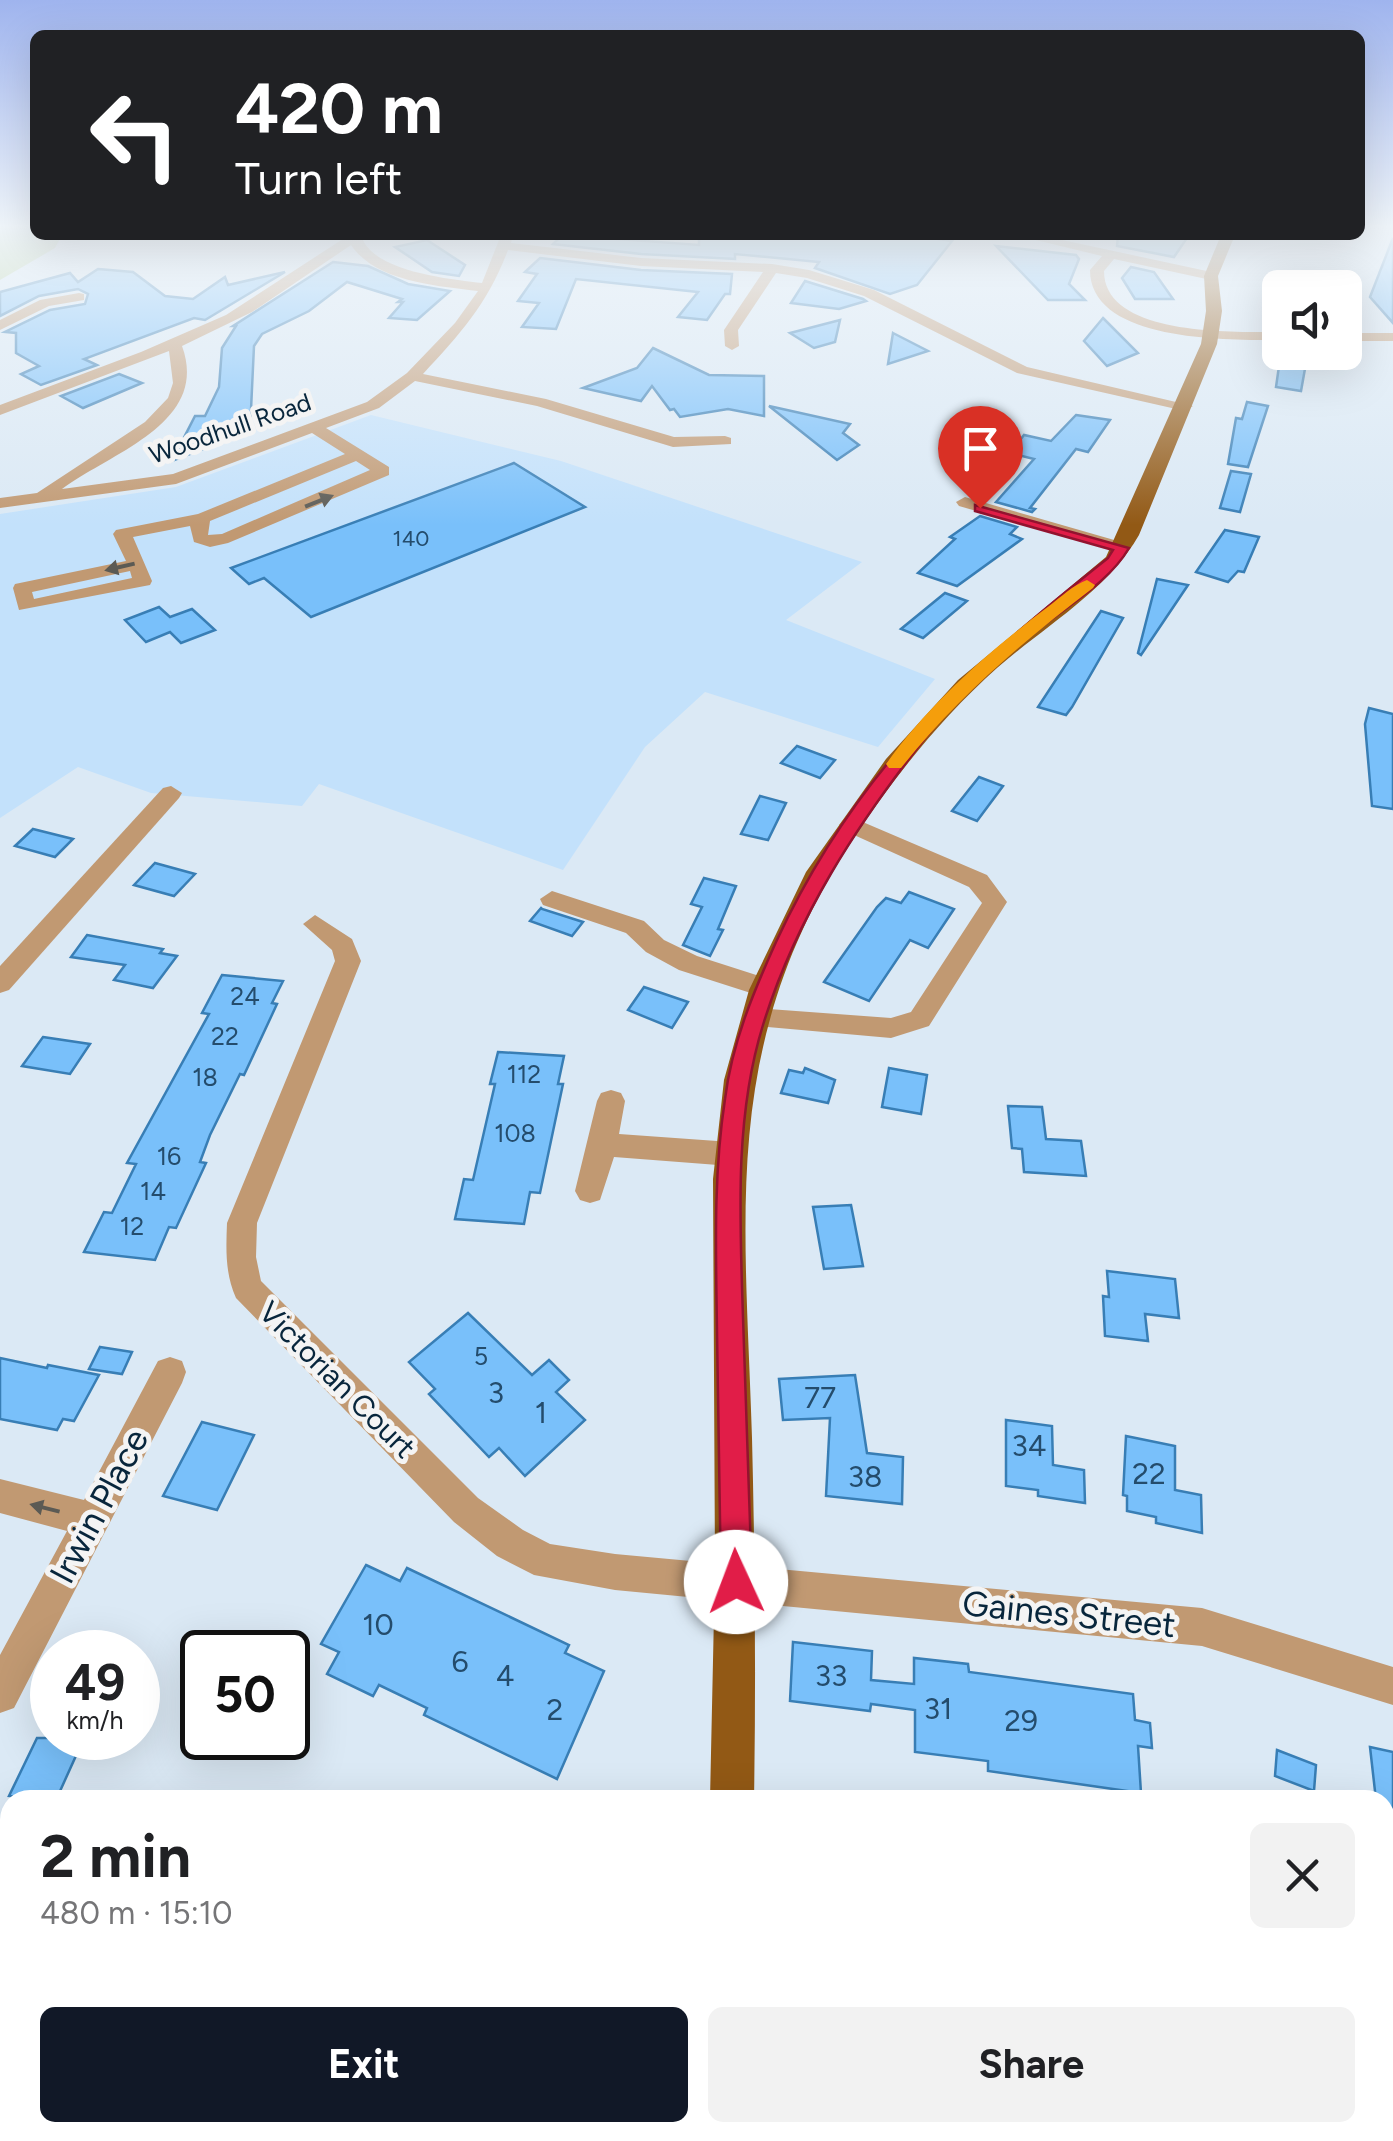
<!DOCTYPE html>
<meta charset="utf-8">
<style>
body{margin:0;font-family:Figtree,sans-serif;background:#f2f2f2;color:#202124;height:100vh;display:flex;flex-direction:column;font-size:38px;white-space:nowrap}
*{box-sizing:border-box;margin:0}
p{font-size:32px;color:#757577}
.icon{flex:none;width:55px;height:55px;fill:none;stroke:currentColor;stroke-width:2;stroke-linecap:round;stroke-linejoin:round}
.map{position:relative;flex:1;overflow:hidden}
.details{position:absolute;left:0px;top:1790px;width:1395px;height:352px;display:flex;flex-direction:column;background:#fff;border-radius:30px 30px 0 0;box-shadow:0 10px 40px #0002}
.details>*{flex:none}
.hud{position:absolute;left:30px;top:30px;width:1335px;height:210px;border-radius:15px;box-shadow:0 10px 40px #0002;background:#202124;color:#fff;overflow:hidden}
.tools{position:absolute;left:1262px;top:270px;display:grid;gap:20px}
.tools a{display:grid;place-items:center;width:100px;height:100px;border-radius:15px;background:#fff;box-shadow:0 10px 40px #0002;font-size:50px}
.speed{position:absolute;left:30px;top:1630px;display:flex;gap:20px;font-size:50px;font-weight:700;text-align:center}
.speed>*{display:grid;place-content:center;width:130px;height:130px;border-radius:50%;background:#fff;box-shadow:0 10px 40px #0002;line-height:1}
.speed small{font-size:25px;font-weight:400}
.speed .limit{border:5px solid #111;border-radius:15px;background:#fff;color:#111}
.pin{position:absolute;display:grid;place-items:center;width:85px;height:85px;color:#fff;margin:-102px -42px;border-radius:50% 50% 50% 0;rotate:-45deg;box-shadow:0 0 10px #0007}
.pin .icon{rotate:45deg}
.me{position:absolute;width:110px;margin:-55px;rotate:358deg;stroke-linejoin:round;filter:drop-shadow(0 0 8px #0008)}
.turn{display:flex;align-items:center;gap:35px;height:210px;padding:0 40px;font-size:45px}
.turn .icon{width:130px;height:130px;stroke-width:2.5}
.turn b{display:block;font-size:70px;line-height:85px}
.round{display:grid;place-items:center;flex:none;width:105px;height:105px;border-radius:15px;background:#f2f2f2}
.overview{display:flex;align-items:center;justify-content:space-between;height:170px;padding:0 40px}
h1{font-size:60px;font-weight:700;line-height:75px}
.action{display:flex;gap:20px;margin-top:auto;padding:20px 40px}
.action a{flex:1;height:115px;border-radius:15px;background:#111827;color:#fff;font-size:40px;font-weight:700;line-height:115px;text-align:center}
.action a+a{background:#f2f2f2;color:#202124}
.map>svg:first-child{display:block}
.built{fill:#c3e1fb}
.green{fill:#b1ca86}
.building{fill:#79c0fa;stroke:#387eb5;stroke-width:2.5}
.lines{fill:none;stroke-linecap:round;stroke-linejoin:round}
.minor{fill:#c19972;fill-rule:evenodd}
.major{fill:#925915;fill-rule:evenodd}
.oneway{fill:#5b5a54}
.route{fill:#e11d48;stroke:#92132f;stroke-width:2.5}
.slow{fill:#f59e0b}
.labels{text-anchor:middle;stroke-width:10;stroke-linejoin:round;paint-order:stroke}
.far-number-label{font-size:22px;fill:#244c6c}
.far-street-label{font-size:25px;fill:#08263c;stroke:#f4f4f4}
.number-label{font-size:25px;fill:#244c6c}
.street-label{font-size:30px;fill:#08263c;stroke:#f4f4f4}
.near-number-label{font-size:30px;fill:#244c6c}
.near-street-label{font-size:35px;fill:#08263c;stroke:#f4f4f4}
</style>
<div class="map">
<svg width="1393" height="2141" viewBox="0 0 1393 2141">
<rect width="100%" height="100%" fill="#dbe9f5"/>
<!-- built -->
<polygon class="built" points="371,415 561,461 862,562 786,620 935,679 878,747 705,692 645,747 563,870 319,784 302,806 151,793 78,767 0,818 0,514 176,487"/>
<!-- green -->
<polygon class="green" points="0,225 35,225 35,235 62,235 55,248 0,280"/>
<!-- building -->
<g class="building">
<polygon points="562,235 699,245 699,235 912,235 952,241 917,285 890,294 815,268 819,262 735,254 735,259 641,254 553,244"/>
<polygon points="1118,235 1189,235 1174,257 1117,246"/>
<polygon points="1393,238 1393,323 1370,297"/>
<polygon points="427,240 465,265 459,276 432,272 395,247"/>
<polygon points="996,246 1076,255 1079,259 1069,284 1085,300 1048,300"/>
<polygon points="540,258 641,270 732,274 730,294 725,294 707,320 678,317 698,292 576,279 556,329 522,327 539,303 518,301 537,274 525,272"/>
<polygon points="333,262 368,266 408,284 450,291 417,320 389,318 403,302 398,302 402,299 347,282 309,311 262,334 254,346 250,431 172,461 195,416 205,416 219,387 222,348 236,326 233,326"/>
<polygon points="1131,267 1154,272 1173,299 1135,299 1122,278"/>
<polygon points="98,269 133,272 165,296 193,299 225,277 228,285 285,272 205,320 194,318 84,359 97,365 41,385 21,374 39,366 16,353 16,333 5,332 50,310 85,304 88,294 78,289 39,296 0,316 0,292 70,273 78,282"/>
<polygon points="805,281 863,299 866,301 839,309 791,303"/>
<polygon points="1103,318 1138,353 1107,366 1084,341"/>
<polygon points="840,320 835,342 814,348 790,333"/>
<polygon points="893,333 928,351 888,364"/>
<polygon points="653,348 709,375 764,376 764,416 728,409 680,417 674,409 670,410 652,386 641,401 583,388 637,368"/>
<polygon points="1281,352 1308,352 1301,391 1276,387"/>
<polygon points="119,374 142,383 83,408 61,396"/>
<polygon points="1247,402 1268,406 1248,467 1228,464 1236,418 1242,419"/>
<polygon points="769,406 850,424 843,433 859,445 837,460"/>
<polygon points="1076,415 1110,420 1088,452 1076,449 1030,508 1035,509 1032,512 996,502 1034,459 1010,453 1024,435 1051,441"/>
<polygon points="514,463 585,507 311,617 264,578 249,584 231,568"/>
<polygon points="1231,471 1251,474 1240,512 1220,508"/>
<polygon points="980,516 1017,527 1010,534 1022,539 957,586 918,573 955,539 950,537"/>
<polygon points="1225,530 1259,537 1244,572 1238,571 1228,582 1196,572"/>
<polygon points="1157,579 1188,585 1141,655 1138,653"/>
<polygon points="945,593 967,601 923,638 901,629"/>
<polygon points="159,607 170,617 192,609 215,630 181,643 170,632 146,642 125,620"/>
<polygon points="1101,611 1123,618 1072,707 1066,715 1038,707"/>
<polygon points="1369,708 1393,714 1393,809 1372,806 1365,724"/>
<polygon points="797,746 835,760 820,778 781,763"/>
<polygon points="979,777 1003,786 977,821 952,811"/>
<polygon points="760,796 786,803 768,840 741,834"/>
<polygon points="33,829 73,839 55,857 15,846"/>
<polygon points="155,863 195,874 174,896 134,885"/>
<polygon points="704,878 736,886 718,929 723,930 710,956 683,945 702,907 691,904"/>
<polygon points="909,892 954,909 928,948 910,940 869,1001 824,982 877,907 886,898 901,903"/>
<polygon points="541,908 542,909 583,922 572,936 530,921"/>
<polygon points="87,935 163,949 160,953 177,956 153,988 114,980 125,965 71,957"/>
<polygon points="222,975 283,981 272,1003 277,1004 244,1075 240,1074 210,1135 200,1162 206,1163 176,1228 169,1227 155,1260 84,1252 104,1212 112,1213 136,1164 127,1163 209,1014 202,1013"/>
<polygon points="644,987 688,1002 672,1028 628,1010"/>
<polygon points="43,1037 90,1044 70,1074 22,1066"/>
<polygon points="498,1052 564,1056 558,1084 563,1084 540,1193 530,1192 524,1224 455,1219 464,1179 473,1180 495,1084 490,1084"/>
<polygon points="805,1068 835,1080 828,1103 781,1093 789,1070 803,1073"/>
<polygon points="889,1068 927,1075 921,1114 882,1107"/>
<polygon points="1008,1106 1042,1107 1046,1139 1081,1141 1086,1176 1024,1172 1022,1149 1012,1148"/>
<polygon points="851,1205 863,1266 824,1269 813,1207"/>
<polygon points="1107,1271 1175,1279 1179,1318 1145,1314 1148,1341 1105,1336 1103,1296 1109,1297"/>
<polygon points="468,1313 532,1375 549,1360 569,1380 556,1392 585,1420 525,1476 499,1448 489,1457 429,1394 435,1389 409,1362"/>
<polygon points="100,1347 132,1352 122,1374 89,1369"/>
<polygon points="0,1358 47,1368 48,1365 99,1375 74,1421 63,1419 57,1430 0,1419"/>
<polygon points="855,1375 867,1453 903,1457 902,1504 826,1496 830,1418 783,1420 779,1379"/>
<polygon points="1006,1420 1052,1426 1053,1465 1084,1470 1085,1503 1038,1496 1038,1490 1006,1486"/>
<polygon points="202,1422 254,1435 217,1510 163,1496"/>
<polygon points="1126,1436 1175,1446 1175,1490 1201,1495 1202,1533 1156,1523 1156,1517 1127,1511 1127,1496 1123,1495"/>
<polygon points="366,1565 400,1581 407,1568 569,1645 565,1653 604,1671 557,1779 424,1715 427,1708 379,1685 373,1696 327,1674 339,1652 321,1644"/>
<polygon points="793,1642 872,1651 871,1680 914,1684 914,1658 968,1664 969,1672 1133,1694 1135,1720 1150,1723 1152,1748 1138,1746 1141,1793 988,1771 988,1761 915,1752 915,1710 871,1704 870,1711 790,1701"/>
<polygon points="37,1738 65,1738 62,1745 79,1749 56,1800 9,1796"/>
<polygon points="1370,1747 1393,1752 1393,1817 1385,1817 1385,1800 1376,1800"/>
<polygon points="1277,1750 1316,1765 1314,1791 1275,1776"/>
</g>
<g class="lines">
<!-- minor -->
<g class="minor">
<path d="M349 235H361C371 272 450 279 482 283L501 235H513L511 243 641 258 772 264 809 270 874 290 1027 367 1193 406 1185 411 1017 373 864 296 807 278 776 273 738 330 739 346 732 350 725 346 724 330 763 272 641 266 508 250C488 303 461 333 423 374L546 399 674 437 725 436 731 438V444L673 447 537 406 415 381 379 408 326 428 389 467V475L228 543 210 547 194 542 190 526 133 537 152 581 150 585 19 610 13 588 15 584 126 561 113 534 116 530 198 514 345 454 312 433 176 484 0 508V498L37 493 145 422 168 398 173 383 169 351 0 415V405L141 352 226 315ZM351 245C376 282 438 286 478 291L455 323 407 373 367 402 173 474 62 489C112 452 210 423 182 346L252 312ZM356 461 370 470 222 534 208 535 210 521ZM130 571 132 578 34 599 32 592Z"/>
<path d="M1015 235H1039L1216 273V279L1211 280 1114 259 1104 271C1104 337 1237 332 1280 332V340C1232 340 1090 343 1090 270L1102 256Z"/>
<polygon points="79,293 84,294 84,300 49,306 0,330 0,320 40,300"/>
<rect x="1345" y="333" width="48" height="8"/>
<polygon points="965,497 1128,544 1131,548 1122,553 959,506 956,502"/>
<polygon points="171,786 182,793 179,798 9,990 0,993 0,966 163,788"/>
<polygon points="851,817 987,875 1007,902 929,1026 891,1038 746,1025 742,1018 746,1011 755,1008 891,1018 911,1012 982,903 969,887 843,830 839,825 843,820"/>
<polygon points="552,891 644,921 664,940 697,956 775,981 779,988 775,995 766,998 679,970 646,952 626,933 543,905 540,899"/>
<path d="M315 915 352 939 361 961 257 1223 256 1257 261 1281 478 1498 523 1530 550 1544 615 1554 1202 1608 1393 1667V1705L1202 1646 615 1590 534 1575 497 1556 454 1522 236 1298C225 1274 226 1249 227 1223L335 961 332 950 303 924Z"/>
<polygon points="611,1090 621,1093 625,1101 619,1134 731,1142 741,1146 745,1154 741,1162 731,1166 614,1157 600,1200 590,1203 580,1200 575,1191 597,1101 601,1093"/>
<polygon points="170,1357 182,1361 186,1372 182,1383 14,1708 0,1713 0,1655 67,1531 0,1513 0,1479 84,1500 158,1361"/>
</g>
<!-- major -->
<g class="major">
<path d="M1221 235H1235L1218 276 1222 311 1217 344 1139 535C1107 591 1045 626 997 668 941 718 893 778 852 841 720 1043 745 1210 752 1438 755 1559 756 1679 754 1800H710L715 1568 713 1179 724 1080 749 990 806 872 886 759 958 680 1106 557 1201 344 1206 311 1204 276Z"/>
<rect x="699" y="2132" width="50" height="9"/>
</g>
</g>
<!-- one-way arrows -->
<defs><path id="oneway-solid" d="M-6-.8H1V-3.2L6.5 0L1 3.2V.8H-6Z" transform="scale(2.5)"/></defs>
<g class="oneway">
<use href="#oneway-solid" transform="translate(319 501) rotate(-22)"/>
<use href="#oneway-solid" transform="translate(120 567) rotate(167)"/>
<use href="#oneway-solid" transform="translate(45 1508) rotate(-166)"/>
</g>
<!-- sky -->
<linearGradient id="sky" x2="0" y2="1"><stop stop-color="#9fb4ee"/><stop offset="0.43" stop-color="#eff5fa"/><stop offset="1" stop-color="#eff5fa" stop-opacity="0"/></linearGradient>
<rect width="1393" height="525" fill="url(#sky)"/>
<!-- route -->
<path class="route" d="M975 505 1129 548C1110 581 1070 604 1040 628 1005 656 953 703 926 737 857 824 796 918 763 1025 734 1118 740 1221 743 1317 746 1405 749 1493 752 1582L747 1592 736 1597 726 1592 721 1582C720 1498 718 1415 717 1332 716 1254 713 1177 725 1099 732 1043 753 993 776 942 855 771 963 673 1108 558L1113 550 975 511Z"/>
<!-- slow -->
<path class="slow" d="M1087 580 1095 585 1093 588C1022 642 956 699 901 768H889L886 764C929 704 989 651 1049 606 1061 597 1073 585 1087 580Z"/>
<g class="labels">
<!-- far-number labels -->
<g class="far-number-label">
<text x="411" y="546">140</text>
</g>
<!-- far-street labels -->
<g class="far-street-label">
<text transform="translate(230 428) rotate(-19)" y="9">Woodhull Road</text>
</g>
<!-- number labels -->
<g class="number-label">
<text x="245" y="1005">24</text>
<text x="225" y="1045">22</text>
<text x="524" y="1083">112</text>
<text x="205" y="1086">18</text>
<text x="515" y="1142">108</text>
<text x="169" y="1165">16</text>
<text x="153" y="1200">14</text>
<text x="132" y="1235">12</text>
<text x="481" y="1365">5</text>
</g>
<!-- street labels -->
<g class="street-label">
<text transform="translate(337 1380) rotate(45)" y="10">Victorian Court</text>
</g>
<!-- near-number labels -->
<g class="near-number-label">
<text x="496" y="1403">3</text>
<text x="820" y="1408">77</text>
<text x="541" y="1423">1</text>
<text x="1029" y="1456">34</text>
<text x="1149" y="1484">22</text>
<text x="865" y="1487">38</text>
<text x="378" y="1635">10</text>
<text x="460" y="1672">6</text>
<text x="505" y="1686">4</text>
<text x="831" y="1686">33</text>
<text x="938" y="1719">31</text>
<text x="555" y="1720">2</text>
<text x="1021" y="1731">29</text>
</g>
<!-- near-street labels -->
<g class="near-street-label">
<text transform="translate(99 1506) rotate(-62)" y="12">Irwin Place</text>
<text transform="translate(1069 1614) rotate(6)" y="12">Gaines Street</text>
</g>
</g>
</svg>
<div class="tools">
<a><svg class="icon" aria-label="sound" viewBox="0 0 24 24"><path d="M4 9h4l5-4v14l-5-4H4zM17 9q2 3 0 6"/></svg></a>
</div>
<div class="speed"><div>49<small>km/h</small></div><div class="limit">50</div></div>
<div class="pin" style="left:980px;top:508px;background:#d93025"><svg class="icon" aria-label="arrive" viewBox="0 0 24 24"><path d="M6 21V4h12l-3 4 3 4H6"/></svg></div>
<svg class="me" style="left:736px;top:1582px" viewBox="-20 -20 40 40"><circle r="19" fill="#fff"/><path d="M0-13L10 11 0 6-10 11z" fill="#e11d48"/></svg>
<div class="hud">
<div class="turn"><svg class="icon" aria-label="left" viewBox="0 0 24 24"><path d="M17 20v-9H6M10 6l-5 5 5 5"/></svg><div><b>420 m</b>Turn left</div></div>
</div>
<section class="details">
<div class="overview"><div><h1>2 min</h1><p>480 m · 15:10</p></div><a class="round"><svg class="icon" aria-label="close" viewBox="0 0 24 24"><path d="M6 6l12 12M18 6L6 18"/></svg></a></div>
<div class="action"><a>Exit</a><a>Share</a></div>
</section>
</div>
